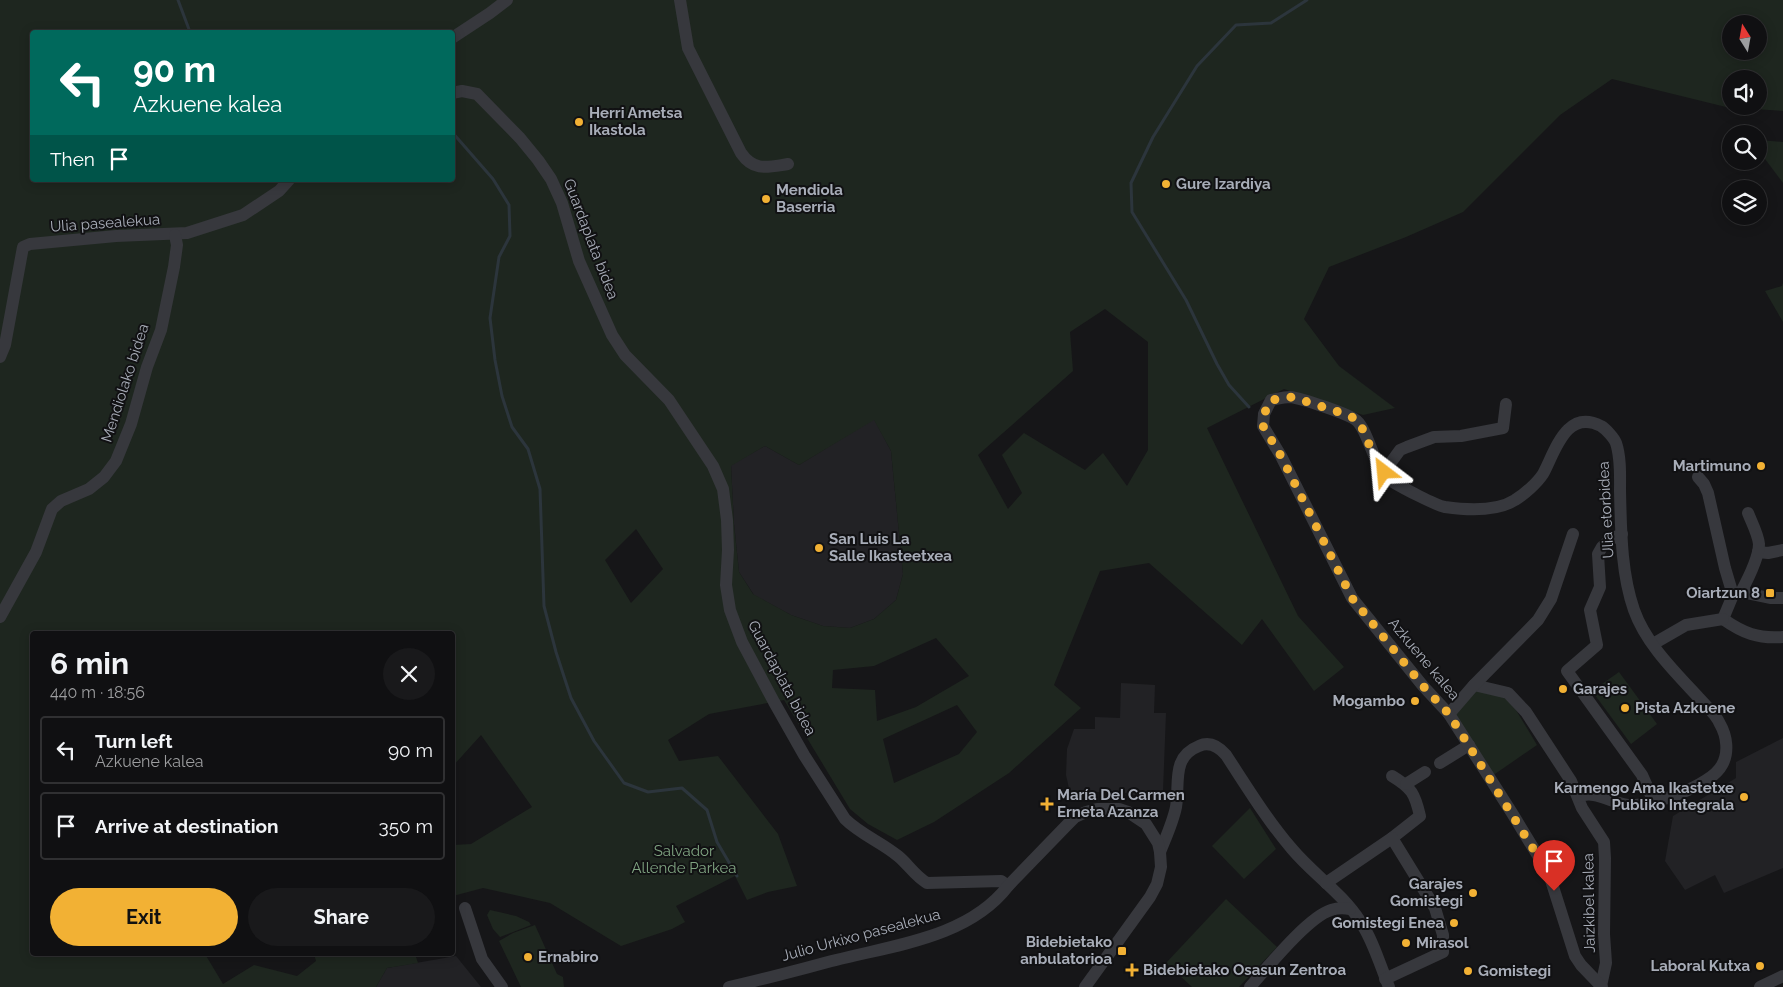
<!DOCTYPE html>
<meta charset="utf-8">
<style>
body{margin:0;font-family:Raleway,sans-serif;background:#19191b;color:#f1f3f6;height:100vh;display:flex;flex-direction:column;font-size:19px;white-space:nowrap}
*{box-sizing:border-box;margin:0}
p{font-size:16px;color:#9c9d9f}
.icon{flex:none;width:28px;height:28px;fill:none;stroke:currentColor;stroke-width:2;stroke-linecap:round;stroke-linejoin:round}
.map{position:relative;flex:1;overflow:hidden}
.sheet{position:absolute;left:30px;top:631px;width:425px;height:325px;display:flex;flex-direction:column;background:#101012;border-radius:5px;box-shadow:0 2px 12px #0003,0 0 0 1px #303032}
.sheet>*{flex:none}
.top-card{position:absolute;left:30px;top:30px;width:425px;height:152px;border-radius:5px;box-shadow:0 2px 12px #0003,0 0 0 1px #303032;background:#00695c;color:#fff;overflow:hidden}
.needle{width:32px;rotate:349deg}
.buttons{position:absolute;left:1722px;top:15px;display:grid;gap:10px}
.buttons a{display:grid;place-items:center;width:45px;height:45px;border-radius:50%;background:#101012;box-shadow:0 2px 12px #0003,0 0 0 1px #303032;font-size:25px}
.pin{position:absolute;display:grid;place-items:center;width:42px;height:42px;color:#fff;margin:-51px -21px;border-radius:50% 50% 50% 0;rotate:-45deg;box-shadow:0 0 5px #0007}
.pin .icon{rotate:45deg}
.me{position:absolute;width:55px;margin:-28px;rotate:331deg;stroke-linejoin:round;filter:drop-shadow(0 0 4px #0008)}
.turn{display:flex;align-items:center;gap:18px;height:105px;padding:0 20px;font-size:22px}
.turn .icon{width:65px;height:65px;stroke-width:2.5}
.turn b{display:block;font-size:35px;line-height:42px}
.then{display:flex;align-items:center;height:48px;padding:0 20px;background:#0003;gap:10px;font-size:19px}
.round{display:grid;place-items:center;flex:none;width:52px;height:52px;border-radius:26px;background:#19191b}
.head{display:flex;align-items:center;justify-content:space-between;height:85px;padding:0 20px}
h1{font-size:30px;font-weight:700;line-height:38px}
.button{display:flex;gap:10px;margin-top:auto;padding:10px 20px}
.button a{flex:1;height:58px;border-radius:30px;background:#f2b134;color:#111;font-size:20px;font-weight:700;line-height:58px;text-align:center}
.button a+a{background:#19191b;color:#f1f3f6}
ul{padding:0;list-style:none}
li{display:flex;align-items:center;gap:15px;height:68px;margin:0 10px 8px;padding:0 10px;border:2px solid #303032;border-radius:5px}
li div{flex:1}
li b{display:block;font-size:19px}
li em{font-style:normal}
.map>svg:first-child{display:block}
.built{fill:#222225}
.green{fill:#1e261f;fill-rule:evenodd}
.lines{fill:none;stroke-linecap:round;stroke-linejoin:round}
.stream{stroke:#2c353c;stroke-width:3}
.minor{stroke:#37383d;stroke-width:12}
.route{stroke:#f2b134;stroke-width:9;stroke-dasharray:0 16.2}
.poi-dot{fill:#f2b134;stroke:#111113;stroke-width:2}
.labels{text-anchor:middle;stroke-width:4;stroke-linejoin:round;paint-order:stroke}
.poi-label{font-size:15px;font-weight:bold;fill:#a8adb8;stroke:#111113;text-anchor:start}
.street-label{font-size:15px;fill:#a8adb8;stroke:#111113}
.park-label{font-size:15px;fill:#7fa381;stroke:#111113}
</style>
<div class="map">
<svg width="1783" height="987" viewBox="0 0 1783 987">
<rect width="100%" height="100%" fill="#161618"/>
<!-- built -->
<g class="built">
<polygon points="874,419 891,451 903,574 896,600 874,619 850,628 823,626 791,615 754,595 739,572 734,524 731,465 765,446 799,465"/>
<polygon points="1121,683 1155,685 1154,713 1166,713 1163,791 1162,796 1158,798 1148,798 1126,793 1097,792 1085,795 1072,802 1066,775 1067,749 1074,729 1095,729 1095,717 1120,718"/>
<polygon points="1783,738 1783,868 1724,893 1715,875 1685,890 1665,861 1673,816 1736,778 1736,762"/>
<polygon points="456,956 481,987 376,987 387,968"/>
</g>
<!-- green -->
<g class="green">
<path d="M0 0H1783V111L1726 107 1612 79 1560 115 1463 212 1406 237 1329 267 1304 319 1339 366 1395 408 1363 415 1284 389 1207 428 1298 616 1344 667 1314 691 1262 619 1242 645 1149 563 1100 571 1054 685 1081 708 1009 773 934 822 897 840 868 824 850 809 784 700 709 714 668 740 679 761 718 756 778 834 797 886 768 892 747 900 735 876 676 906 685 922 672 929 621 946 550 903 483 888 453 896V845L471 844 532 807 481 735 453 766 452 634H32V954H205L223 984 254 965 297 976 316 961 314 954H415L418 963 387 968 376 987H0ZM1731 24H1759V51H1731ZM32 32H452V180H32ZM1731 79H1759V106H1731ZM1105 309 1148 342V450L1127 486 1103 453 1085 470 1024 433 1002 455 1022 493 1008 509 978 455 1073 371 1070 332ZM874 420 891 451 903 574 896 600 874 619 850 628 823 626 791 615 753 594 739 572 734 524 731 466 765 446 799 465ZM636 529 663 569 631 603 605 560ZM936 638 969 676 916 707 877 721 875 690 832 688 833 670 874 666ZM957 705 977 732 959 754 894 783 883 739Z"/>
<polygon points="1759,140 1783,142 1783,183 1759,151"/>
<polygon points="1783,283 1783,322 1765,291 1782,286"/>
<polygon points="1619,672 1657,724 1631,744 1592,691"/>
<polygon points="1475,688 1504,696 1516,710 1537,745 1492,776 1453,715"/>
<polygon points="1250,808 1276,849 1244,879 1212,846"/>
<polygon points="1226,899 1277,947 1239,987 1192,987 1166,963"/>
<polygon points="490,910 516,916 529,922 531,925 500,937 493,929 487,915"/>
<polygon points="535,925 557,974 563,977 564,987 521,987 499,941 513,933"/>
</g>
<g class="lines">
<!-- stream -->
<g class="stream">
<polyline points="178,0 190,32"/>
<polyline points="452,132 493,179 509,205 510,236 499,257 490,318 495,360 502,396 512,427 528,449 540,489 544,606 556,652 571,698 594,741 624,783 648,792 682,788 707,810 717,842 737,876"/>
<polyline points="1249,407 1229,385 1217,364 1186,300 1132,212 1131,183 1153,137 1197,66 1236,25 1271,23 1307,0"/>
</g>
<!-- minor -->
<g class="minor">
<path d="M680 0 688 48 741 153C754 172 768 167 788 164"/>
<polyline points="452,38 490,13 507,0"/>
<path d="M452 93 462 91 477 94 520 138 538 160 551 179 562 203 579 261 612 335 625 355 669 400 713 466 723 489 727 520 728 550 726 585 730 610 742 642 774 702 804 755 845 819C860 834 881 842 898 856 908 864 915 876 927 883L1001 881 1008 886"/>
<polyline points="0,357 5,345 23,247 30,244 116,236 187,233 243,215 279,191 289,180"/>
<polyline points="1384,472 1400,450 1407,447 1434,437 1461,436 1503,428 1506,404"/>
<polyline points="1698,477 1704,484 1708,493 1725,568 1733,595 1723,619"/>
<polyline points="1622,534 1611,539 1602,547 1598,554 1600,587 1590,610 1597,645 1567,671 1642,775 1654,802"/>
<polyline points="1758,552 1768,553 1783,550"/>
<polyline points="1734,594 1746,593 1770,598 1783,598"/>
<path d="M1740 594C1747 581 1759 558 1759 544 1758 534 1752 523 1748 513"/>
<polyline points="0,617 36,552 52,509 61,501 89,489 104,477 116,461 131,424 147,367 161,330 174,267 177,245 175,235"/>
<path d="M1723 619C1743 633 1758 639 1783 637"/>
<polyline points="1653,644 1686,625 1723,619"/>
<polyline points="1474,685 1508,693 1526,712 1571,781 1582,808 1604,842 1605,858 1604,934 1606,963 1601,986"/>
<polyline points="1449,714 1474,685 1538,620 1551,599 1573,534"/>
<polyline points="1440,763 1469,745"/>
<path d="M1392 776C1412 788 1415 794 1420 816L1392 838"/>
<polyline points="1406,784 1425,772"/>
<path d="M1578 797C1594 789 1611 803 1628 805 1651 807 1711 786 1722 765 1729 753 1727 736 1720 724 1716 714 1706 706 1699 698 1675 672 1646 644 1634 610 1621 573 1621 530 1620 491 1620 476 1621 458 1616 443 1614 438 1606 429 1601 426 1566 408 1555 452 1543 474 1537 483 1525 494 1515 500 1496 512 1466 510 1445 507 1435 505 1403 488 1393 482 1387 478 1381 470 1378 464 1372 453 1365 428 1357 421 1350 414 1300 398 1290 397 1283 397 1277 399 1271 400L1264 414 1263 426 1281 456 1352 598 1423 686 1449 714 1512 813 1549 874 1575 956 1581 965 1602 987"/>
<path d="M1160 852C1166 837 1173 822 1176 807 1180 783 1171 757 1199 746 1210 741 1219 747 1226 755 1247 787 1267 820 1292 849 1313 874 1342 893 1360 921 1373 940 1380 965 1389 987"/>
<polyline points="1326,883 1392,838 1435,908 1443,935 1443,952 1385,979"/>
<polyline points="465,908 482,959 502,987"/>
<path d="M729 987C765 979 801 969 836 960 895 945 969 937 1008 886L1067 825 1075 817 1086 812 1097 809H1119L1128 812 1146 824 1158 843 1160 852 1161 867 1157 884 1150 897 1085 987"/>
<path d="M1250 987C1267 968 1308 917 1331 910 1337 908 1344 908 1350 909"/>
<polyline points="1760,987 1783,976"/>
</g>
</g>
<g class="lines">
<!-- route -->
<polyline class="route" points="1384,472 1378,465 1359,421 1348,415 1292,397 1271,400 1264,414 1263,426 1281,456 1352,598 1423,686 1449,714 1549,874 1554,891"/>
</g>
<!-- markers -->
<g class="poi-dot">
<circle cx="579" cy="122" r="5"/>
<circle cx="1166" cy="184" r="5"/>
<circle cx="766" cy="199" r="5"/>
<circle cx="1761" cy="466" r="5"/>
<circle cx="819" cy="548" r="5"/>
<rect x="1765" y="588" width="10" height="10" rx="2.5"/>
<circle cx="1563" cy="689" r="5"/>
<circle cx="1415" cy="701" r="5"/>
<circle cx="1625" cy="708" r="5"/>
<circle cx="1744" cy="797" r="5"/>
<path d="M1044.5 796.5h5v5h5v5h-5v5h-5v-5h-5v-5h5z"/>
<circle cx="1473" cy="893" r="5"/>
<circle cx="1454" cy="923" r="5"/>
<circle cx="1406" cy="943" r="5"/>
<rect x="1117" y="946" width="10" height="10" rx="2.5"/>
<circle cx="528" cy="957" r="5"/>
<circle cx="1760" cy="966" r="5"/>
<path d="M1129.5 962.5h5v5h5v5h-5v5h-5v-5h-5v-5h5z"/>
<circle cx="1468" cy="971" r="5"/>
</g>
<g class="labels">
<!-- poi labels -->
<g class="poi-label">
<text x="589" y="118">Herri Ametsa<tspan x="589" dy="17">Ikastola</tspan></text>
<text x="1176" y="189">Gure Izardiya</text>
<text x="776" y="195">Mendiola<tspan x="776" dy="17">Baserria</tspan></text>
<text x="1751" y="471" text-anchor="end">Martimuno</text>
<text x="829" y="544">San Luis La<tspan x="829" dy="17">Salle Ikasteetxea</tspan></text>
<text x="1760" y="598" text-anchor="end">Oiartzun 8</text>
<text x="1573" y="694">Garajes</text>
<text x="1405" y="706" text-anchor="end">Mogambo</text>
<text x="1635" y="713">Pista Azkuene</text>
<text x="1734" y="793" text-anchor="end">Karmengo Ama Ikastetxe<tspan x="1734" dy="17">Publiko Integrala</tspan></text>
<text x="1057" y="800">María Del Carmen<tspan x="1057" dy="17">Erneta Azanza</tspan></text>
<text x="1463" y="889" text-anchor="end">Garajes<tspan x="1463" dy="17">Gomistegi</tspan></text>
<text x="1444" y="928" text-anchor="end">Gomistegi Enea</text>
<text x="1112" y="947" text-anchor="end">Bidebietako<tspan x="1112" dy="17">anbulatorioa</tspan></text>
<text x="1416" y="948">Mirasol</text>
<text x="538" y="962">Ernabiro</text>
<text x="1750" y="971" text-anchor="end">Laboral Kutxa</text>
<text x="1143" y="975">Bidebietako Osasun Zentroa</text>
<text x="1478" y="976">Gomistegi</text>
</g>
<!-- street labels -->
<g class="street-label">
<text transform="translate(105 223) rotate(-4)" y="5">Ulia pasealekua</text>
<text transform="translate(591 239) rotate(69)" y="5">Guardaplata bidea</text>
<text transform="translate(125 383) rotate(-72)" y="5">Mendiolako bidea</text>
<text transform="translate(1606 510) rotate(-93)" y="5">Ulia etorbidea</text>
<text transform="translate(1424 659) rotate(50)" y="5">Azkuene kalea</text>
<text transform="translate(782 678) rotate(62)" y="5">Guardaplata bidea</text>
<text transform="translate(1589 903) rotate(-91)" y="5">Jaizkibel kalea</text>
<text transform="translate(861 935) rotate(-15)" y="5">Julio Urkixo pasealekua</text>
</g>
<!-- park labels -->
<g class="park-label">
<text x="684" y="856">Salvador<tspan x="684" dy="17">Allende Parkea</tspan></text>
</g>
</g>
</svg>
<div class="buttons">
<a><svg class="needle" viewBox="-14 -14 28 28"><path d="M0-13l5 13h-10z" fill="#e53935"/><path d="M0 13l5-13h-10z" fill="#9c9d9f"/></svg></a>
<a><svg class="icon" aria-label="sound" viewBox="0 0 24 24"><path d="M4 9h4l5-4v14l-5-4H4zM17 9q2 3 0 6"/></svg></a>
<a><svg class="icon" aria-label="search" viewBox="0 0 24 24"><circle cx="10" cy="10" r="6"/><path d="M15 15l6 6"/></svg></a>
<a><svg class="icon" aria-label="layers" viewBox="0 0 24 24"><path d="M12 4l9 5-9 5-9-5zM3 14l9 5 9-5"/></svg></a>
</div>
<div class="pin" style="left:1554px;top:891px;background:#d93025"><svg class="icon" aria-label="arrive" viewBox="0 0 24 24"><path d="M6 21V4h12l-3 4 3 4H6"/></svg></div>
<svg class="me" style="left:1384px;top:472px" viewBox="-20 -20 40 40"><path d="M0-17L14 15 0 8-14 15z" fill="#f2b134" stroke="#fff" stroke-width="4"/></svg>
<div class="top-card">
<div class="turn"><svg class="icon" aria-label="left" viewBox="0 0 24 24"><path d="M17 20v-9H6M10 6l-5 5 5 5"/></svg><div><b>90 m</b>Azkuene kalea</div></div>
<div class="then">Then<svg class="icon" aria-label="arrive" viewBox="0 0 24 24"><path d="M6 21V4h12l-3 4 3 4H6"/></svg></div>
</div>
<section class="sheet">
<div class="head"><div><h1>6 min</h1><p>440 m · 18:56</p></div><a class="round"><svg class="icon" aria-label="close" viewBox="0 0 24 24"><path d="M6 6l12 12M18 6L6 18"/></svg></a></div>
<ul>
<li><svg class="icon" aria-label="left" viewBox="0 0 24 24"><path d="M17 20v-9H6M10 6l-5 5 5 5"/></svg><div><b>Turn left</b><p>Azkuene kalea</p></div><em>90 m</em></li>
<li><svg class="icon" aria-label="arrive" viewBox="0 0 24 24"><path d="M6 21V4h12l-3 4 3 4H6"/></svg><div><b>Arrive at destination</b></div><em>350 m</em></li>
</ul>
<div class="button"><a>Exit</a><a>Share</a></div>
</section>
</div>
